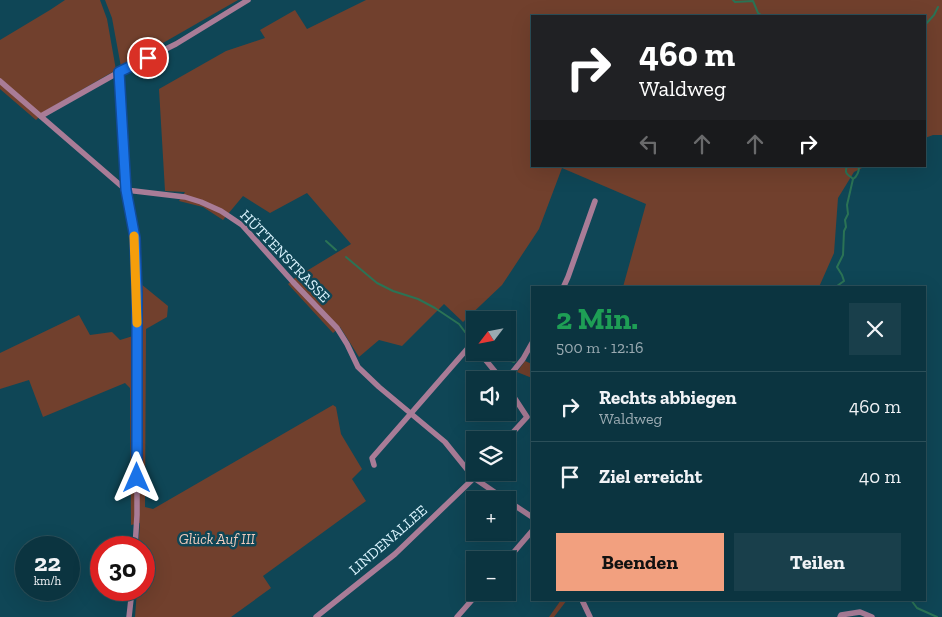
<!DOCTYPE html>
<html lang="de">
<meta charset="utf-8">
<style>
body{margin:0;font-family:"Zilla Slab",serif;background:#193f4b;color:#f1f3f6;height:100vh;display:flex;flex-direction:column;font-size:19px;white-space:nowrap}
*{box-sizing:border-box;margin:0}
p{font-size:16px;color:#9aaab1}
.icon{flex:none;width:28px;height:28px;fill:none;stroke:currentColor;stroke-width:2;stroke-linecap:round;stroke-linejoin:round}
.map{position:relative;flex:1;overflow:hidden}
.sheet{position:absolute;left:531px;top:286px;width:395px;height:315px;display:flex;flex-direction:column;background:#0b3440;border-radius:0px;box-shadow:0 5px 20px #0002,0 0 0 1px #2b4f59}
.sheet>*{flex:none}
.banner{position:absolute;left:531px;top:15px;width:395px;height:152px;border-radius:0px;box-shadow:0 5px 20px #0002,0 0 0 1px #2b4f59;background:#202124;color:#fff;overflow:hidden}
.needle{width:32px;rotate:238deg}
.controls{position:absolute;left:466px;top:311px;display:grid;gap:10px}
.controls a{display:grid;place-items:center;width:50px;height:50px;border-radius:0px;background:#0b3440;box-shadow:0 5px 20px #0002,0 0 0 1px #2b4f59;font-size:25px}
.speed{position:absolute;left:15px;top:536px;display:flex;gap:10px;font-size:25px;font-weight:700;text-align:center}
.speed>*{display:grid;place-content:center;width:65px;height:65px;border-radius:50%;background:#0b3440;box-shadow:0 5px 20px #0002,0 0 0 1px #2b4f59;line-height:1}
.speed small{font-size:12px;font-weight:400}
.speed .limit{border:8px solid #d22;background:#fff;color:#111}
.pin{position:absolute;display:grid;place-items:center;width:42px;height:42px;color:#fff;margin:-21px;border:2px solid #fff;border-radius:50%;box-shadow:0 1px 5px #0007}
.me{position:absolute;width:55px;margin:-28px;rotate:0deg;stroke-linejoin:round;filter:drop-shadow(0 0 4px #0008)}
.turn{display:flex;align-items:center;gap:18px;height:105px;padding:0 25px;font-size:22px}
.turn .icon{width:65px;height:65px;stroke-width:2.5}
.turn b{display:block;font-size:35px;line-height:42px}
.lanes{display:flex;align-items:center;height:48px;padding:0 25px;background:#0003;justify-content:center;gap:25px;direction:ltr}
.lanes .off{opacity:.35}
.round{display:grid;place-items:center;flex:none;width:52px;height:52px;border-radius:0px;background:#193f4b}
.headline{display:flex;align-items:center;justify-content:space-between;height:85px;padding:0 25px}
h1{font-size:30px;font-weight:700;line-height:38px;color:#1e9e55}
.primary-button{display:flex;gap:10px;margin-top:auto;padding:10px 25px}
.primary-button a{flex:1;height:58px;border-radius:0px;background:#f2a07f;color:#111;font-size:20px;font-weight:700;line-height:58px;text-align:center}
.primary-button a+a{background:#193f4b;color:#f1f3f6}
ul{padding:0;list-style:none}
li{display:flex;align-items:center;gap:15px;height:70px;padding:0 25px;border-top:1px solid #2b4f59}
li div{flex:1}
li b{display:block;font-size:19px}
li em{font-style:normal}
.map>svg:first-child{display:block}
.green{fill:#71402d}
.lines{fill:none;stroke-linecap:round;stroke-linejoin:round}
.stream{stroke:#2b7355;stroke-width:2}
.street{stroke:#a97c97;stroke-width:5.5}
.route-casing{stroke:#114b97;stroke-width:12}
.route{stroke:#1a73e8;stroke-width:9}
.slow{stroke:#f59e0b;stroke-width:9}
.labels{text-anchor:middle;stroke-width:5;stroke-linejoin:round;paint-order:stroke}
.street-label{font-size:15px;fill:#daf4fe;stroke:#0f4656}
.park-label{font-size:15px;font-style:italic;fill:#f2cdbe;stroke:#0f4656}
</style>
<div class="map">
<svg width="942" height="617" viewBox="0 0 942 617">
<rect width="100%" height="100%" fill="#0f4656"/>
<!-- green -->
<g class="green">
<polygon points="65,0 100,0 107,19 116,70 45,111 36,120 0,89 0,40 50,10"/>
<polygon points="105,0 238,0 121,67 112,18"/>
<polygon points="366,0 942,0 942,135 933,135 925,138 925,16 532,16 532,166 866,166 854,172 838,198 834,253 819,287 623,287 646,204 562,168 539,229 502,285 463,322 444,304 402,346 379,340 359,357 340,327 333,333 288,284 295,278 351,244 307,193 270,213 243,196 223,220 203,207 179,201 185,192 165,191 159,89 226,51 265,38 260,30 295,10 307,29"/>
<polygon points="141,284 168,306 167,317 146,329 145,507 153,509 333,405 336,407 341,434 362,469 352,479 366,501 263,576 271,588 231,617 135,617 137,590 144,590 144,548 138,547 140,523 131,525 130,388 125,383 43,417 29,380 0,389 0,353 79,315 90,335 112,332 120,340 133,336 140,331"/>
<polygon points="525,361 532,364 532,378 517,372"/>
<polygon points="561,600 567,600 554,617 549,617"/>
</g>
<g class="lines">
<!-- stream -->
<g class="stream">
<polyline points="733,0 735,2 753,1 758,13 763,16"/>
<polyline points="925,25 934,15 938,7"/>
<path d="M853 179C858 176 859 172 859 166"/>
<polyline points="326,241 336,250"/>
<polyline points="346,257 377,283 393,291 418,299 435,308 459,324 465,332 471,337"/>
<path d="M838 288 837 286 844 281 842 275 837 267 843 255 844 231 846 227 845 220 848 214 847 205 853 179C848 174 844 175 847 166"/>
<polyline points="490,353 514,362"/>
<polyline points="531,370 532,370"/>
<polyline points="911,600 917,608 937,617"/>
</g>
<!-- street -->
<g class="street">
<polyline points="119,72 125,180 135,238 137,294 137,515 135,548"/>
<polyline points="0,81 126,190 185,197 201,202 221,211 242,225 293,282 337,328 347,344 358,367 379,387 445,442 474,478 506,500"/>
<polyline points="41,116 119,72 176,44 248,0"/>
<polyline points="563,288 568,277 595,201"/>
<polyline points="479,352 502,380"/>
<polyline points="506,380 523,359 532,343"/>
<polyline points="506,440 527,417 508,388"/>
<polyline points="374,465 372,458 468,348 474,347 475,348"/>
<polyline points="508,501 532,517"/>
<polyline points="507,560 532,531"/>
<polyline points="582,600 590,617"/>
<polyline points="129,617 132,590"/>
<polyline points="316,617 395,554 474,478"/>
<polyline points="457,617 479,592"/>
<polyline points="840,617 841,615 860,612 872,617"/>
</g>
</g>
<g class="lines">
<!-- route casing -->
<g class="route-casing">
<polyline id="route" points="137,478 137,294 135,238 126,190 119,72 148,58"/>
</g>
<!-- route -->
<use href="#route" class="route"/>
<!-- slow -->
<polyline class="slow" points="134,236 137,323"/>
</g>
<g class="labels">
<!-- street labels -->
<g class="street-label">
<text transform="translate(285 256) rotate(46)" y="5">HÜTTENSTRASSE</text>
<text transform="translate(388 540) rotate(-41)" y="5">LINDENALLEE</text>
</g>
<!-- park labels -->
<g class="park-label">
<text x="217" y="544">Glück Auf III</text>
</g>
</g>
</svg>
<div class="controls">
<a><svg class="needle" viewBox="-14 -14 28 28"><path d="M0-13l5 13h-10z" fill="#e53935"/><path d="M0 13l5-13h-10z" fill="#9aaab1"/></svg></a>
<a><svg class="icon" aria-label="sound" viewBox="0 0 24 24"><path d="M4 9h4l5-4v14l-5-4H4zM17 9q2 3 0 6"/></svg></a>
<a><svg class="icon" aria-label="layers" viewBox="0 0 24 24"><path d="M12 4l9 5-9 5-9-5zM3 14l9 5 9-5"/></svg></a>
<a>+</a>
<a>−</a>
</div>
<div class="speed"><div>22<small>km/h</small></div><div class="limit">30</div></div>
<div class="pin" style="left:148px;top:58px;background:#d93025"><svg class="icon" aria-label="arrive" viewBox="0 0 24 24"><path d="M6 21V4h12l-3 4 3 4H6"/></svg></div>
<svg class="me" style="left:137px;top:478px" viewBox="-20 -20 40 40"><path d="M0-17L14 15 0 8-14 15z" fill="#1a73e8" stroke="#fff" stroke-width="4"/></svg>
<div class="banner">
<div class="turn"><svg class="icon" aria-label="right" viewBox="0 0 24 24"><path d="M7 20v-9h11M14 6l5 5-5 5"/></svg><div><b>460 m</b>Waldweg</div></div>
<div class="lanes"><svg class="icon off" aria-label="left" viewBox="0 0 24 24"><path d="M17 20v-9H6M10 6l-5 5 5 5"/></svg><svg class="icon off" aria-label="ahead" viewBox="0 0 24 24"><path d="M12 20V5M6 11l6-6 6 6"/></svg><svg class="icon off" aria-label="ahead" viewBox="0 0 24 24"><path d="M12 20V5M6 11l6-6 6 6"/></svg><svg class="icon" aria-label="right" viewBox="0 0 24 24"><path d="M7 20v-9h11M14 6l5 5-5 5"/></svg></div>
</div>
<section class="sheet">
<div class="headline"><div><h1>2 Min.</h1><p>500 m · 12:16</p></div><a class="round"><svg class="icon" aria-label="close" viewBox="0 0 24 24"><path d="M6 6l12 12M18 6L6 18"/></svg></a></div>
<ul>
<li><svg class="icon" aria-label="right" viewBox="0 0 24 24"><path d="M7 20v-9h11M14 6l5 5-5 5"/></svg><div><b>Rechts abbiegen</b><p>Waldweg</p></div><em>460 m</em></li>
<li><svg class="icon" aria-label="arrive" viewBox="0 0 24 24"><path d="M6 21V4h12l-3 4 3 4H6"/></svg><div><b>Ziel erreicht</b></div><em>40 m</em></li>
</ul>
<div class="primary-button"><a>Beenden</a><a>Teilen</a></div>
</section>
</div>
